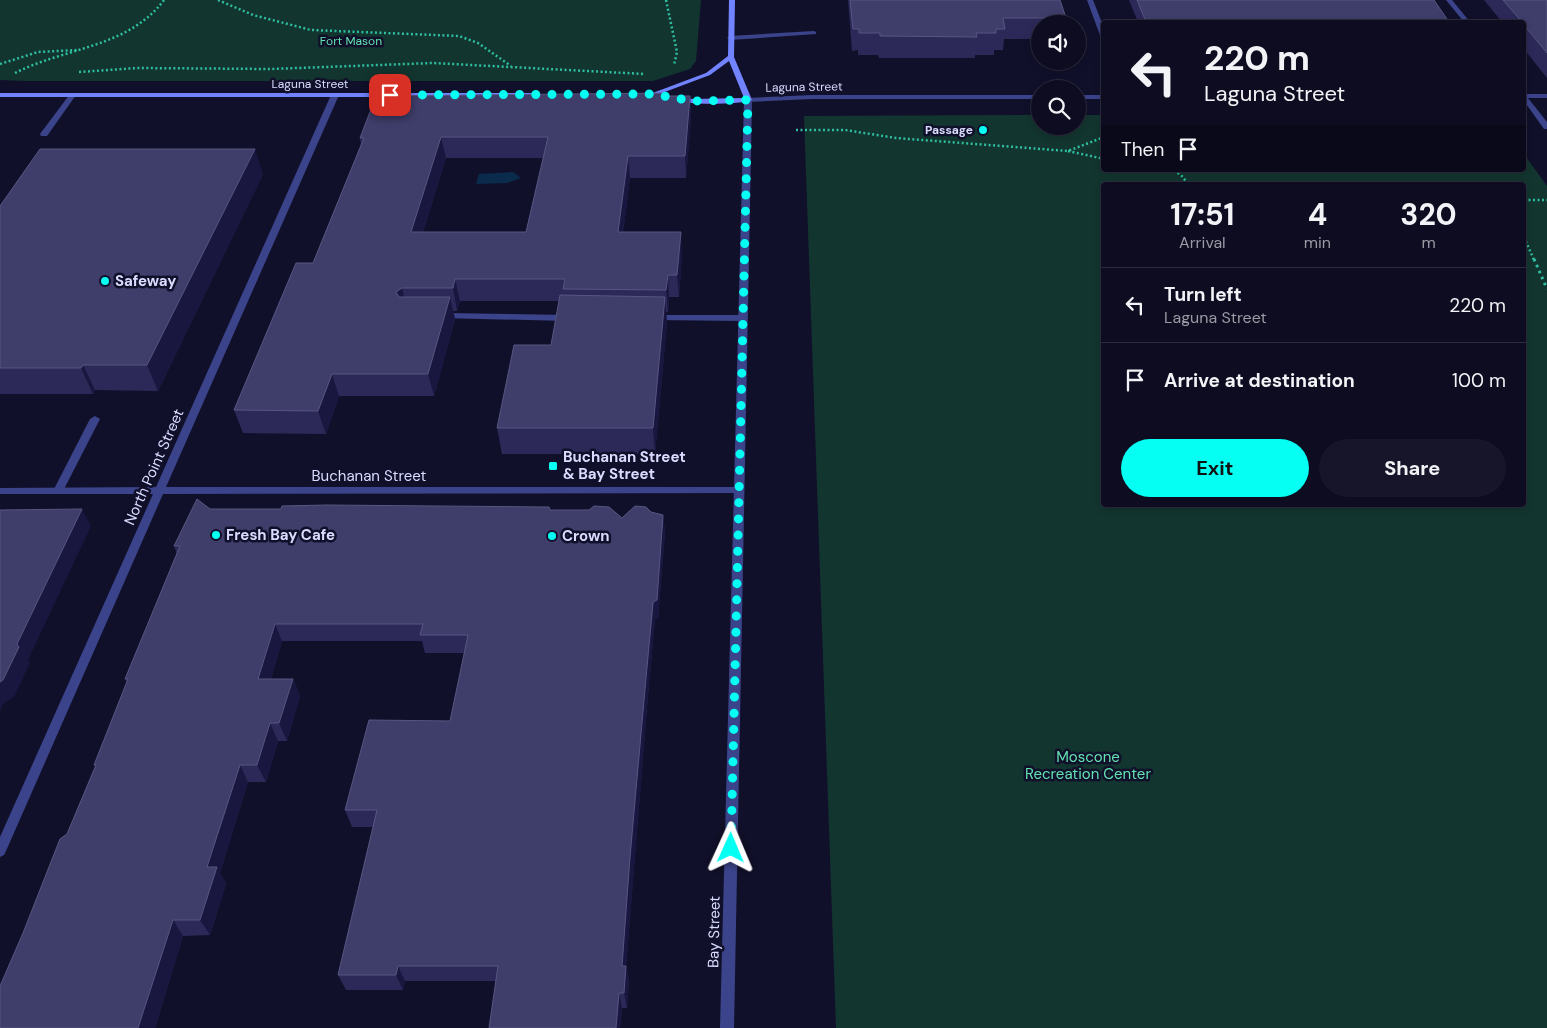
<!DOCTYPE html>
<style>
body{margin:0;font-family:"DM Sans",sans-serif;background:#161529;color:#f1f3f6;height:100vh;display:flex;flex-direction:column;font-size:19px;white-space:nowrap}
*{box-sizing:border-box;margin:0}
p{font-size:16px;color:#9a9ba5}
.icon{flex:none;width:28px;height:28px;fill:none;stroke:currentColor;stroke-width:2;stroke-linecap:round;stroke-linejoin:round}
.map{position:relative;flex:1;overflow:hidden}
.side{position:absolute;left:1101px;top:182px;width:425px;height:325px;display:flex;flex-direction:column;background:#0d0c20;border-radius:5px;box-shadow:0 2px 8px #0003,0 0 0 1px #2d2c3e}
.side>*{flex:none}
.banner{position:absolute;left:1101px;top:20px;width:425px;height:152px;border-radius:5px;box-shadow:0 2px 8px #0003,0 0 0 1px #2d2c3e;background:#0d0c20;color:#f1f3f6;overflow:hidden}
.fabs{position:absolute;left:1031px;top:15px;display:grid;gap:10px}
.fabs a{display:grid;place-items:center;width:55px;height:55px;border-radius:50%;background:#0d0c20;box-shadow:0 2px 8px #0003,0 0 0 1px #2d2c3e;font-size:25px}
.pin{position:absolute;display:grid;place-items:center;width:42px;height:42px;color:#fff;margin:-21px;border-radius:10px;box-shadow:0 2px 8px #0006}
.me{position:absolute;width:55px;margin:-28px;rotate:1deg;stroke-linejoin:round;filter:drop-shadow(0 0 4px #0008)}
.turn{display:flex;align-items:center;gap:18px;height:105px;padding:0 20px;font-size:22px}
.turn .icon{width:65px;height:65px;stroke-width:2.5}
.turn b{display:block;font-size:35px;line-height:42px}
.then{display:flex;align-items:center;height:48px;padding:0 20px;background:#0003;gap:10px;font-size:19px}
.eta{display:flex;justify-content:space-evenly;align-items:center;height:85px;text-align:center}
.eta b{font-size:30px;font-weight:700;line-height:35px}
.action{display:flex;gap:10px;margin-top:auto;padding:10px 20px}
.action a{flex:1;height:58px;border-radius:30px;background:#06fff3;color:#111;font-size:20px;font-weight:700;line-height:58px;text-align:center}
.action a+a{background:#161529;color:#f1f3f6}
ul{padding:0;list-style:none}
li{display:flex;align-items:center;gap:15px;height:75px;padding:0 20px;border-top:1px solid #2d2c3e}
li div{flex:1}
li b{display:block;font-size:19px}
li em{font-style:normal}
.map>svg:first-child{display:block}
.green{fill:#13352f;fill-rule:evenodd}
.water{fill:#0a2b4b}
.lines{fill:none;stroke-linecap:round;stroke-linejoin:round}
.path-far1{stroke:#2ebfa1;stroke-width:2.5;stroke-dasharray:2 2.5;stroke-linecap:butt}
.path{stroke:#2ebfa1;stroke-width:3;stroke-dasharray:2.5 4;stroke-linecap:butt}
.service{fill:#3b448b;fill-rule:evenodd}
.minor{fill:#3b448b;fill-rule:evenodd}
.tertiary{fill:#3b448b;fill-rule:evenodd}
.secondary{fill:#7183ff;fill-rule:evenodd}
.wall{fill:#2c2959;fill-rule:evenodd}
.shaded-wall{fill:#19173f}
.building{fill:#3f3d6a;stroke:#575682;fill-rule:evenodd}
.route{stroke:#06fff3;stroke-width:9;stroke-dasharray:0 16.2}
.poi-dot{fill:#06fff3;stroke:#11102b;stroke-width:2}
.labels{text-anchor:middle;stroke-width:5;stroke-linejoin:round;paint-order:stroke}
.far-park-label{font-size:12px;fill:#62e3b0;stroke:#11102b}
.far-street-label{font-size:12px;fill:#dadcff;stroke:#11102b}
.far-poi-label{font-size:12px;font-weight:bold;fill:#dadcff;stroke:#11102b;text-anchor:end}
.poi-label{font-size:15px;font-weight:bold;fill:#dadcff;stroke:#11102b;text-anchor:start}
.street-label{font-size:15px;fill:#dadcff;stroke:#11102b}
.park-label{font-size:15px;fill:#62e3b0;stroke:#11102b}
</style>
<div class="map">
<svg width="1547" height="1028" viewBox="0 0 1547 1028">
<rect width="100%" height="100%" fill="#11102b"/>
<!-- green -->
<g class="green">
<polygon points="0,0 701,0 696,61 690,69 653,81 25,81 0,80"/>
<path d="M1040 115V126H1078V115H1104V170H1524V154L1547 186V1028H836L804 116ZM1104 185H1524V505H1104Z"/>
</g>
<!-- water -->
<polygon class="water" points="513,172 521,178 507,183 476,184 479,174"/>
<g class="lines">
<!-- path-far1 -->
<g class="path-far1">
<polyline points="218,0 253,15 311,30 459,36 478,43 511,66"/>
<polyline points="666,0 677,52 674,65"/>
<polyline points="0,64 38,52 78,50"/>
<polyline points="79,72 137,68 271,69 433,63 645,74"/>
<path d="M15 73C66 47 128 48 164 0"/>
<polyline points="796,130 845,130 896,138 1068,151 1104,137"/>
<polyline points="1068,151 1104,159"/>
<polyline points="1174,170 1183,177 1188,185"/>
<polyline points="1524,200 1547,200"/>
<polyline points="1524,237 1534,260"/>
</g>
<!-- path -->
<polyline class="path" points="1534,259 1547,289"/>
<!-- service -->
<g class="service">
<polygon points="814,31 816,32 816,34 730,40 727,38 730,36"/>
<polygon points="70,94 76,95 47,136 41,136 40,134"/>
<polygon points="443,313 568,315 572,318 568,321 440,318 439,316 440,314"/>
<polygon points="655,315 743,315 747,318 743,321 652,320 651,318 652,316"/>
<polygon points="95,416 100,419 63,491 61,493 55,493 53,491 90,419"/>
</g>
<!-- minor -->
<g class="minor">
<polygon points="1087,0 1093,0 1104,28 1104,40 1101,38"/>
<polygon points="1446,0 1452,0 1470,22 1464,22"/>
<polygon points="335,93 339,95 166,487 739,487 744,490 739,493 163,494 6,851 4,855 0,857 0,837 153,494 0,494 0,488 156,487 331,95"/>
<polygon points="1524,94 1547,94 1547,98 1528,98 1547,122 1547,129 1544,129 1524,101"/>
<polygon points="812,95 1040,95 1040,99 812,99 748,102 744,100 748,98"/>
<rect x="1078" y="95" width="26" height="4"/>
</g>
<!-- tertiary -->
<polygon class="tertiary" points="748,98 752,100 734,1028 720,1028 744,100"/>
<!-- secondary -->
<g class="secondary">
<path d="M729 0H735L734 57 752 100 750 101C737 104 685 106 674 99L678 97 693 99 744 98 729 61 710 75 654 96H650V94L706 73 728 56Z"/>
<polygon points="0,93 531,93 535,95 531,97 0,97"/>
</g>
</g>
<!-- wall -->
<g class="wall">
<polygon points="848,0 1060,0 1066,18 1065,24 1040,24 1040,39 1004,39 1003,50 994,50 994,55 975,55 975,58 879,58 878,55 858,55 858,50 852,51"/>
<polygon points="1129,0 1434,0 1449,22 1138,22"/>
<polygon points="1484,0 1547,0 1547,78 1524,49 1524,22 1502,22"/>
<path d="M668 93 669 96H690L691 117 686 178H630L623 232 682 254 679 297H669L668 312H666L667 322 655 454H502L497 428 551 345 559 301H460L457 311H453L455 319 434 396H339L326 434 243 433 234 410 313 263 361 144 360 138ZM446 158H543L526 232H423Z"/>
<polygon points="263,174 158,391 95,390 93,394 0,394 0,206"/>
<polygon points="210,509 550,510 622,518 651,512 663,515 665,533 658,618 655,619 648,695 626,966 629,981 627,1008 622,1008 620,1028 489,1028 496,981 405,981 403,990 346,990 338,975 373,827 352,827 345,810 450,721 465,653 425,653 422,641 282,641 271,679 293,679 300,696 287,741 278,741 266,782 248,782 220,873 226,884 210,935 183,936 155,1028 0,1028 67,834 95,767 94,765 127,682 125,679 177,554 174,546"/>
</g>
<!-- shaded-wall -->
<g class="shaded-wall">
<polygon points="690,96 691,117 686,178 685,156"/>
<polygon points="441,137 446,158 416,254 411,232"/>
<polygon points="255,149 263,174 158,391 147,365"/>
<polygon points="628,156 630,178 620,254 618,232"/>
<polygon points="681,232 682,254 679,297 677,275"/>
<polygon points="668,275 669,297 668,312 666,290"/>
<polygon points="455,279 460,301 457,311 453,288"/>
<polygon points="402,288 407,310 396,292"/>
<polygon points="450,297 455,319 434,396 428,374"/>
<polygon points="665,297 667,322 655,454 653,428"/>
<polygon points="83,365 95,390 93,394 81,368"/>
<polygon points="332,374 339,396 326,434 318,411"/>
<polygon points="82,509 91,526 28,660 30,663 14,697 3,704 0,712 0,682 17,644"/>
<polygon points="663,515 665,533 658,618 655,619 648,695 625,981 622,966 630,857 646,678"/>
<polygon points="275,624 282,641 266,696 258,679"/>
<polygon points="293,679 300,696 287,741 279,723"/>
<polygon points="270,723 278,741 266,782 257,765"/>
<polygon points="240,765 248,782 220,873 226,884 210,935 200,920 207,867"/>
<polygon points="173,920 183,936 155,1028 138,1028"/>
<polygon points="398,966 405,981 403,990 396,975"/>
<polygon points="626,966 629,981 627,1008 624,993"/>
<polygon points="619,993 622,1008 620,1028 616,1028"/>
</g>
<!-- building -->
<g class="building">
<polygon points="850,0 1060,0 1066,18 1003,18 1005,29 996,29 996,33 976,33 977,37 880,36 880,33 859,33 859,29 853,29"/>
<polygon points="1137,0 1434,0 1449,22 1146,22"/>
<polygon points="1503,0 1547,0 1547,53 1524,25 1524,22 1522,22"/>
<path d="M668 93V96H690L685 156H628L618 232H681L677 275H668L666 290 563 289 565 279H455L453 288H402L396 292 399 297H450L428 374H332L318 411 234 410 296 263H313L364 138H360L376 96ZM441 137H548L526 232H411Z"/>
<polygon points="40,149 255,149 147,365 83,365 81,368 0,368 0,206"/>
<polygon points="560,295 665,297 653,428 497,428 514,345 551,345"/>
<polygon points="197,499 210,509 281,509 282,506 327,505 549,507 550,510 589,510 594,506 609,507 622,518 635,506 646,507 651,512 663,515 657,600 653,602 646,678 630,857 622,966 626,966 624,993 619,993 616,1028 489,1028 498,966 398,966 396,975 338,975 377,810 345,810 369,720 450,721 468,635 420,635 423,624 275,624 258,679 293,679 279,723 270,723 257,765 240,765 207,867 217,867 200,920 173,920 138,1028 0,1028 0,986 23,933 60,839 67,834 96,765 94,765 128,679 125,679 180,546 174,546"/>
<polygon points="82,509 17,644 19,647 3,680 0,682 0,510"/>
</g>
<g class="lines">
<!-- route -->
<polyline class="route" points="390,95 652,94 693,101 748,100 731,848"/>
</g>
<!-- markers -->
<g class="poi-dot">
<circle cx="983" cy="130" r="5"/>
<circle cx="105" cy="281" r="5"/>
<rect x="548" y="461" width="10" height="10" rx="2.5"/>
<circle cx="216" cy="535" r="5"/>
<circle cx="552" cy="536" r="5"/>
</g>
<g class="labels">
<!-- far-park labels -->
<g class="far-park-label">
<text x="351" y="45">Fort Mason</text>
</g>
<!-- far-street labels -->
<g class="far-street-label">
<text x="310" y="88">Laguna Street</text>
<text transform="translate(804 87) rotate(-1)" y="4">Laguna Street</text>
</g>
<!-- far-poi labels -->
<g class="far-poi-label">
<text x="973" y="134">Passage</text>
</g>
<!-- poi labels -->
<g class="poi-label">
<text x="115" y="286">Safeway</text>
<text x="563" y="462">Buchanan Street<tspan x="563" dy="17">&amp; Bay Street</tspan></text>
<text x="226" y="540">Fresh Bay Cafe</text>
<text x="562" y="541">Crown</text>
</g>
<!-- street labels -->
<g class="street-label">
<text transform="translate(154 467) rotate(-66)" y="5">North Point Street</text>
<text x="369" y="481">Buchanan Street</text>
<text transform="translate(714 932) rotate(-89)" y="5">Bay Street</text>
</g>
<!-- park labels -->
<g class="park-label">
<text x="1088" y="762">Moscone<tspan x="1088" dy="17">Recreation Center</tspan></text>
</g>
</g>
</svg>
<div class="fabs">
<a><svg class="icon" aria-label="sound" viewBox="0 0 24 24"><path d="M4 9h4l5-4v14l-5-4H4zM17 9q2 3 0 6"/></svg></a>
<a><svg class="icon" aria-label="search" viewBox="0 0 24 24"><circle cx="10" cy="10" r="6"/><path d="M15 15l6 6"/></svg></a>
</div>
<div class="pin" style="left:390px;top:95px;background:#d93025"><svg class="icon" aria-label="arrive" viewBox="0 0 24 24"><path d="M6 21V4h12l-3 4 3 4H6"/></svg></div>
<svg class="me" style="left:731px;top:848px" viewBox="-20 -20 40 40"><path d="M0-17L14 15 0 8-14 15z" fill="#06fff3" stroke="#fff" stroke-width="4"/></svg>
<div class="banner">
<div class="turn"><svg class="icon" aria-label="left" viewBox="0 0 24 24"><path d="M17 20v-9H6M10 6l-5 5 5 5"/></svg><div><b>220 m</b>Laguna Street</div></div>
<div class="then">Then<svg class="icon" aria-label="arrive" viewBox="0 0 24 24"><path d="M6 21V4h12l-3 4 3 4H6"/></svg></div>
</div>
<section class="side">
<div class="eta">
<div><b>17:51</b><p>Arrival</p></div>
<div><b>4</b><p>min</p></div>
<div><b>320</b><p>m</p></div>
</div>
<ul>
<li><svg class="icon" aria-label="left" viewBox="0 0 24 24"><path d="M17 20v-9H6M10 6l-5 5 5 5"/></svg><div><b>Turn left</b><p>Laguna Street</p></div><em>220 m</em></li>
<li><svg class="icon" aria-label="arrive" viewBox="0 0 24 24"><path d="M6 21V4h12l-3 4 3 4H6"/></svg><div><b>Arrive at destination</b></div><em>100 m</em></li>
</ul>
<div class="action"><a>Exit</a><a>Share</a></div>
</section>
</div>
